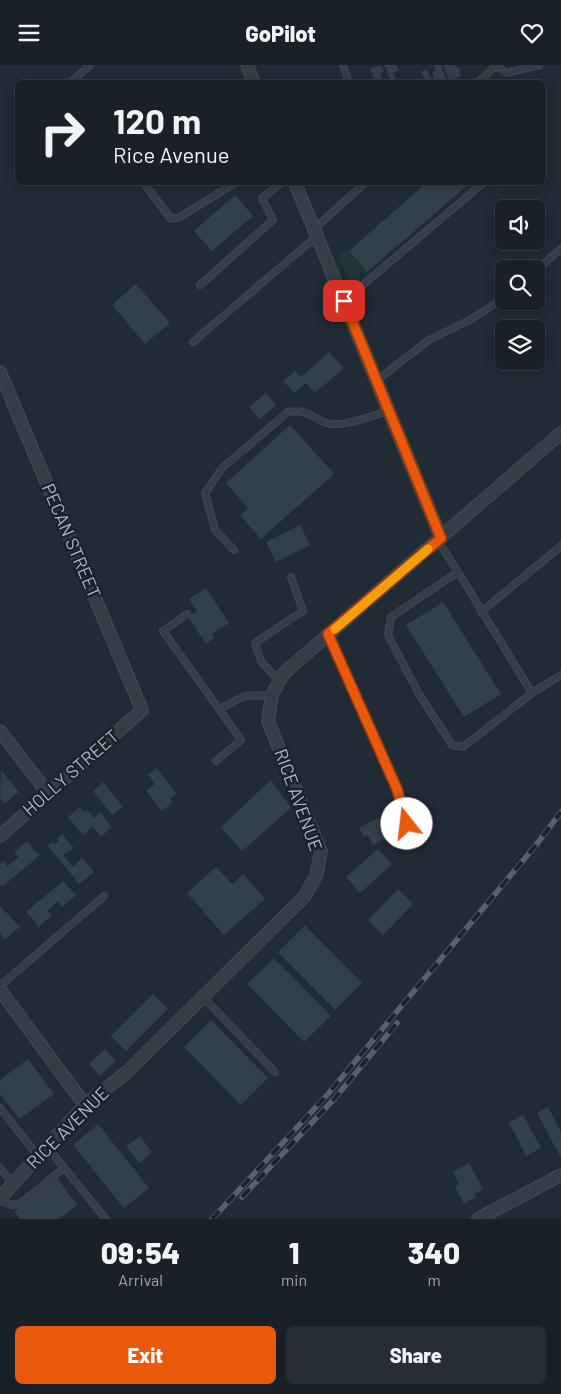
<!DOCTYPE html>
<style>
body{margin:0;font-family:Barlow,sans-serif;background:#262d34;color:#f1f3f6;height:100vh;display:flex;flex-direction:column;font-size:19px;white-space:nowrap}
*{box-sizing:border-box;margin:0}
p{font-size:16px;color:#9fa3a8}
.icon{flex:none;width:28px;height:28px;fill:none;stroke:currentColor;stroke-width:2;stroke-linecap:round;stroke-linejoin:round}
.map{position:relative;height:1154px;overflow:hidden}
.side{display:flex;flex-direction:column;background:#192028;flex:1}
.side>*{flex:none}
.banner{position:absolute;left:15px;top:15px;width:531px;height:105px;border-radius:8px;box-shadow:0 2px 12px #0003,0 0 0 1px #373e45;background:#192028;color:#f1f3f6;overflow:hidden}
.tools{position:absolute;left:495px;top:135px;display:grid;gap:10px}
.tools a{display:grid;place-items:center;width:50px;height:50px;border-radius:8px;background:#192028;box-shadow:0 2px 12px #0003,0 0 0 1px #373e45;font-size:25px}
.pin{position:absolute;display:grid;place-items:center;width:42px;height:42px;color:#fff;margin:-21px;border-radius:10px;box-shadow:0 2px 8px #0006}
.me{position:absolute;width:55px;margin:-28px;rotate:344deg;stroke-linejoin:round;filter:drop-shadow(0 0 4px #0008)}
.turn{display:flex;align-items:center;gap:18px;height:105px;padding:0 15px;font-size:22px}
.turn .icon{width:65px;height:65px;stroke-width:2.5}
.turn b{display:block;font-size:35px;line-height:42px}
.eta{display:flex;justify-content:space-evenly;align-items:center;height:85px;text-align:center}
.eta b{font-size:30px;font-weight:800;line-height:35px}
.button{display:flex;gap:10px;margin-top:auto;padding:10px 15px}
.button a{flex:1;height:58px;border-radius:8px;background:#ea580c;color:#fff;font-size:20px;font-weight:800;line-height:58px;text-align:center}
.button a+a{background:#262d34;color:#f1f3f6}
header{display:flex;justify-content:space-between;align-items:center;height:65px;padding:0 15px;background:#192028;font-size:22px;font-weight:800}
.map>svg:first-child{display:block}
.green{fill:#233537}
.building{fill:#343f4c}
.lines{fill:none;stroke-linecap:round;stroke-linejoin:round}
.service-casing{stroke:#3e4650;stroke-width:8}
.minor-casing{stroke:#3e4650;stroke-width:14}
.service{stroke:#353d46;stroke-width:5.5}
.minor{stroke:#353d46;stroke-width:11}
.rail-casing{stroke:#57616d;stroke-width:5.5}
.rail{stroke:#1a222b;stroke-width:4;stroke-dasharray:11;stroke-linecap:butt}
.route-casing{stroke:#983908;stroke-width:12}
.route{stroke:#ea580c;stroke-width:9}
.slow{stroke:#f59e0b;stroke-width:9}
.labels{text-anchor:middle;stroke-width:5;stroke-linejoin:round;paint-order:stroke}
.street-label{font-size:18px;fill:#afb8c3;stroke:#1a222b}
</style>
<header><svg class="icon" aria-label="menu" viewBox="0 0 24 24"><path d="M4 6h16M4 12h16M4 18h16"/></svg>GoPilot<svg class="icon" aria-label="heart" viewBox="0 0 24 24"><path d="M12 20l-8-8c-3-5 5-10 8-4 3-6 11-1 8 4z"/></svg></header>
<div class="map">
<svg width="561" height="1154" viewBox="0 0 561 1154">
<rect width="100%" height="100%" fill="#212b35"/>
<!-- green -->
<polygon class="green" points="346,184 365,206 359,208 362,219 352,222 339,191"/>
<!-- building -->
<g class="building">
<polygon points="381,0 384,7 380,8 384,18 376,18 370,4"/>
<polygon points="384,0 396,0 399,5 393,8 398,18 392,18"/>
<polygon points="434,0 441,0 448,18 436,18 432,7 436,6"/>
<polygon points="443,0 456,0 457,3 459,3 461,11 449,15"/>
<polygon points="427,4 433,18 426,18 421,7"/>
<polygon points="426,118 470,118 367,207 349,186"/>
<polygon points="235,130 253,151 212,186 194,166"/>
<polygon points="136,219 170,258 145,279 112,240"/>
<polygon points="329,287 344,303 315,328 306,318 294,328 283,316 295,306 301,312"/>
<polygon points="266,328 276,340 260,354 249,342"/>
<polygon points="290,360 334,409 261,474 240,450 248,443 226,418"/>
<polygon points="300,460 310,480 276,497 266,477"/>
<polygon points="206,523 229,558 212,569 214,573 206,579 188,552 197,546 189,534"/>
<polygon points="443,537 501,629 464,652 406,560"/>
<polygon points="157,703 177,729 170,734 173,737 162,746 146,726 155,719 148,710"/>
<polygon points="1,705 19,727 5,738 0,733"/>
<polygon points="271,715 291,743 242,786 221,762"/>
<polygon points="103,717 123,742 112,750 93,726"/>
<polygon points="80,742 84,747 87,745 94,753 100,747 112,762 101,772 93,762 83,770 68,752"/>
<polygon points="379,752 389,772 373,780 368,770 364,772 359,763"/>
<polygon points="62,769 74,783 63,790 73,802 82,793 94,807 79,819 48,781 53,777 55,779 59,776 57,774"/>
<polygon points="27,776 32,782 31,783 40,790 2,822 0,820 0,799 4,796 7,802 15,795 19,792 14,788"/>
<polygon points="378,784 392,799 360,828 346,812"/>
<polygon points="216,802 232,819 243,809 265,834 224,870 187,828"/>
<polygon points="63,816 76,830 62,842 58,836 47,846 52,850 38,862 35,856 26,847"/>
<polygon points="398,824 413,839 383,870 368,855"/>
<polygon points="0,841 20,862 5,874 0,868"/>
<polygon points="305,860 362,918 335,945 278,887"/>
<polygon points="274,893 331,951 304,977 247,919"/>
<polygon points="153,929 168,944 126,986 111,971"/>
<polygon points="211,955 268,1013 241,1040 184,982"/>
<polygon points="105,984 116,996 100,1011 89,999"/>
<polygon points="28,994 54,1029 19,1054 0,1029 0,1015"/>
<polygon points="548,1042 561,1067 561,1093 537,1048"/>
<polygon points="523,1050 541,1083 526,1091 509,1057"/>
<polygon points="98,1059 149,1123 124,1143 73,1080"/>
<polygon points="140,1071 152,1087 139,1098 126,1081"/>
<polygon points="469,1098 483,1124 474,1129 476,1132 464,1139 455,1121 459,1119 453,1107"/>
<polygon points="58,1114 77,1140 59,1154 20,1154 14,1146"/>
</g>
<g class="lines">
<!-- service casing -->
<g class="service-casing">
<g id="service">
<polyline points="343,0 349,18"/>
<polyline points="496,1 507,8 539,0"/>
<polyline points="70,18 90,0"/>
<polyline points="477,18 496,1"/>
<polyline points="144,118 171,154 180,152 235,118"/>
<polyline points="315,163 365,118"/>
<polyline points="536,205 561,184"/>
<polyline points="200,220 273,155 262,133 281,118"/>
<polyline points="344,236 483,118"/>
<polyline points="193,277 318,170"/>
<polyline points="377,315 429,275 470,255 504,233"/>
<polyline points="438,476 458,507 391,552 388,570 419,629 452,680 463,682 532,628 458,507"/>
<path d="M234 485 215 465 205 428 222 403 288 347C312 343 314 357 332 359 344 361 377 350 389 345"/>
<polyline points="481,547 561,481"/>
<polyline points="187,549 163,566 219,644"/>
<polyline points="328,569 397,724 407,759"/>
<polyline points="279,616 261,596 255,578 303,546 291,512"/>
<polyline points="532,628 561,610"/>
<polyline points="216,696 241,675 219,644 245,631 272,630"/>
<polyline points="0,921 104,831"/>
<polyline points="203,932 275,1007"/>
<polyline points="0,1043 38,1091"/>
<polyline points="47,1082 106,1154"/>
<polyline points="0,1103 13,1119"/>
<polyline points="0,1136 12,1140 21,1138 64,1103"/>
</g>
</g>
<!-- minor casing -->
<g class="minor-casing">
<g id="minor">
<polyline points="247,0 254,18"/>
<polyline points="295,118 441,473"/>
<polyline points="0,307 142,645 0,771"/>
<polyline points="0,666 48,728"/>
<polyline points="0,925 85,1040"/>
<polyline points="0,1133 85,1040 126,1008 305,831 316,811 321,787 268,656 272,630 284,608 561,368"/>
<polyline points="478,1154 561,1110"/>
</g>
</g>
<!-- service -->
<use href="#service" class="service"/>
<!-- minor -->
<use href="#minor" class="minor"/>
<!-- rail casing -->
<g class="rail-casing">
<g id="rail">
<polyline points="242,1132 335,1033 397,958"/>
<polyline points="212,1154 328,1029 536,780 561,747"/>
</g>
</g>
<!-- rail -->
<use href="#rail" class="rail"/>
</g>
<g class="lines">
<!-- route casing -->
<g class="route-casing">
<polyline id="route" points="344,236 441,473 328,569 397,724 407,759"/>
</g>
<!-- route -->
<use href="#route" class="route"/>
<!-- slow -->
<polyline class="slow" points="335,564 428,484"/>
</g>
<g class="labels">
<!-- street labels -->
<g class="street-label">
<text transform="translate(71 476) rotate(67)" y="6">PECAN STREET</text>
<text transform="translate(71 708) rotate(-41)" y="6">HOLLY STREET</text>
<text transform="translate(298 735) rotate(70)" y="6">RICE AVENUE</text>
<text transform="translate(68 1063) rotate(-45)" y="6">RICE AVENUE</text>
</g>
</g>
</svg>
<div class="tools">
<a><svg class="icon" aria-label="sound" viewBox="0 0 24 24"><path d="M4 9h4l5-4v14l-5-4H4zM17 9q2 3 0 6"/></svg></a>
<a><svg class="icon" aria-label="search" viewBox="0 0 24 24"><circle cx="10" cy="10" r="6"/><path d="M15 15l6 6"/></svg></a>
<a><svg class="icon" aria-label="layers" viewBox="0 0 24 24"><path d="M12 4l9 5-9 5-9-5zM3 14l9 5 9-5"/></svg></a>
</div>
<div class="pin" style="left:344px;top:236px;background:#d93025"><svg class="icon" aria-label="arrive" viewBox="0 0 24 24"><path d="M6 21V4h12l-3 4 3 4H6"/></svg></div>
<svg class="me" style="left:407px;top:759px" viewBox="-20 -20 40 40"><circle r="19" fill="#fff"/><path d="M0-13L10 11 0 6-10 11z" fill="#ea580c"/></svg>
<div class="banner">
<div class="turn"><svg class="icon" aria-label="right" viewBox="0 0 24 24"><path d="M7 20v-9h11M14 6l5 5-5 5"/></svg><div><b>120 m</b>Rice Avenue</div></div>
</div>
</div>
<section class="side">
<div class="eta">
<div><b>09:54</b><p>Arrival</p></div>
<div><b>1</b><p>min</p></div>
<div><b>340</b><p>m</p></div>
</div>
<div class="button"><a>Exit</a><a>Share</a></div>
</section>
